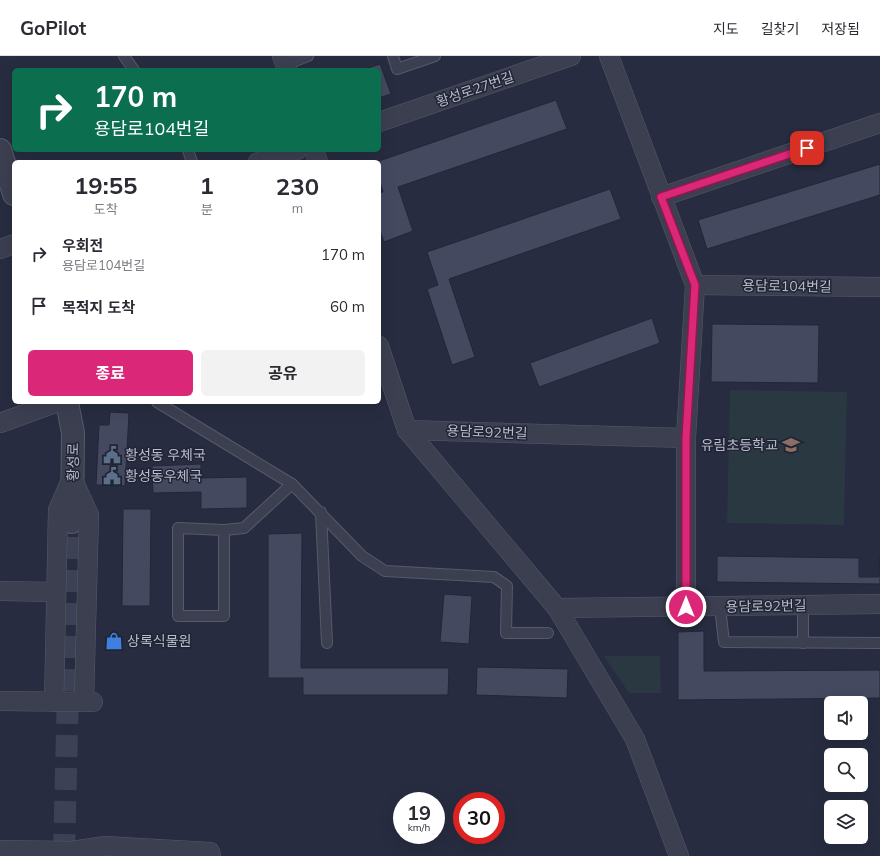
<!DOCTYPE html>
<html lang="ko">
<meta charset="utf-8">
<style>
body{margin:0;font-family:Mulish,"Noto Sans KR",sans-serif;background:#f2f2f3;color:#2b2b33;height:100vh;display:flex;flex-direction:column;font-size:15px;white-space:nowrap}
*{box-sizing:border-box;margin:0}
p{font-size:13px;color:#7c7c81}
.icon{flex:none;width:22px;height:22px;fill:none;stroke:currentColor;stroke-width:2;stroke-linecap:round;stroke-linejoin:round}
.map{position:relative;flex:1;overflow:hidden}
.side{position:absolute;left:12px;top:104px;width:369px;height:244px;display:flex;flex-direction:column;background:#fff;border-radius:6px;box-shadow:0 4px 16px #0002}
.side>*{flex:none}
.hud{position:absolute;left:12px;top:12px;width:369px;height:84px;border-radius:6px;box-shadow:0 4px 16px #0002;background:#0b6e4f;color:#fff;overflow:hidden}
.buttons{position:absolute;left:824px;top:640px;display:grid;gap:8px}
.buttons a{display:grid;place-items:center;width:44px;height:44px;border-radius:6px;background:#fff;box-shadow:0 4px 16px #0002;font-size:20px}
.speed{position:absolute;left:393px;top:736px;display:flex;gap:8px;font-size:20px;font-weight:700;text-align:center}
.speed>*{display:grid;place-content:center;width:52px;height:52px;border-radius:50%;background:#fff;box-shadow:0 4px 16px #0002;line-height:1}
.speed small{font-size:10px;font-weight:400}
.speed .limit{border:6px solid #d22;background:#fff;color:#111}
.pin{position:absolute;display:grid;place-items:center;width:34px;height:34px;color:#fff;margin:-17px;border-radius:8px;box-shadow:0 2px 6px #0006}
.me{position:absolute;width:44px;margin:-22px;rotate:0deg;stroke-linejoin:round;filter:drop-shadow(0 0 3px #0008)}
.turn{display:flex;align-items:center;gap:14px;height:84px;padding:0 16px;font-size:18px}
.turn .icon{width:52px;height:52px;stroke-width:2.5}
.turn b{display:block;font-size:28px;line-height:34px}
.eta{display:flex;justify-content:space-evenly;align-items:center;height:68px;text-align:center}
.eta b{font-size:24px;font-weight:700;line-height:28px}
.action{display:flex;gap:8px;margin-top:auto;padding:8px 16px}
.action a{flex:1;height:46px;border-radius:6px;background:#db2777;color:#fff;font-size:16px;font-weight:700;line-height:46px;text-align:center}
.action a+a{background:#f2f2f3;color:#2b2b33}
ul{padding:0;list-style:none}
li{display:flex;align-items:center;gap:12px;height:52px;padding:0 16px}
li div{flex:1}
li b{display:block;font-size:15px}
li em{font-style:normal}
header{display:flex;align-items:center;gap:24px;box-sizing:border-box;height:56px;padding:0 20px;background:#fff;border-bottom:1px solid #e1e1e2}
header strong{font-size:19px}
nav{display:flex;gap:22px;margin-inline-start:auto;font-size:14px}
.map>svg:first-child{display:block}
.green{fill:#293841}
.building{fill:#444960;stroke:#222637}
.lines{fill:none;stroke-linecap:round;stroke-linejoin:round}
.tertiary-tunnel{stroke:#3d4155;stroke-width:22;stroke-dasharray:22 11;stroke-linecap:butt}
.service-casing{stroke:#565a6a;stroke-width:12}
.minor-casing{stroke:#565a6a;stroke-width:20}
.tertiary-casing{stroke:#565a6a;stroke-width:24}
.service{stroke:#3c3f50;stroke-width:10}
.minor{stroke:#3c3f50;stroke-width:19}
.tertiary{stroke:#3c3f50;stroke-width:22}
.route-casing{stroke:#8e194d;stroke-width:10}
.route{stroke:#db2777;stroke-width:7}
.labels{text-anchor:middle;stroke-width:3;stroke-linejoin:round;paint-order:stroke}
.street-label{font-size:14px;fill:#b8bbca;stroke:#202435}
.poi-label{font-size:14px;fill:#b8bbca;stroke:#202435;text-anchor:start}
</style>
<header>
<strong>GoPilot</strong>
<nav><a>지도</a><a>길찾기</a><a>저장됨</a></nav>
</header>
<div class="map">
<svg width="880" height="800" viewBox="0 0 880 800">
<rect width="100%" height="100%" fill="#272c40"/>
<!-- green -->
<g class="green">
<polygon points="730,334 847,336 844,469 727,467"/>
<polygon points="604,600 660,600 661,637 629,637"/>
</g>
<!-- building -->
<g class="building">
<polygon points="380,8 391,38 379,42 379,14 362,14"/>
<polygon points="556,44 567,73 398,131 413,175 384,186 379,172 379,137 383,136 379,123 379,106 376,106"/>
<polygon points="880,108 880,139 707,193 698,164"/>
<polygon points="610,133 621,163 449,223 475,301 452,309 427,233 438,229 427,196"/>
<polygon points="652,262 660,287 539,331 530,307"/>
<polygon points="712,268 819,269 818,327 711,326"/>
<polygon points="110,356 129,357 125,430 96,429 99,369 109,369"/>
<polygon points="201,408 201,422 247,421 247,452 201,453 201,436 153,437 152,410"/>
<polygon points="123,453 151,453 150,550 122,550"/>
<polygon points="302,477 301,612 449,612 448,639 303,639 303,622 268,622 268,478"/>
<polygon points="717,500 859,502 859,521 879,521 880,501 880,528 717,526"/>
<polygon points="444,538 472,540 469,588 440,586"/>
<polygon points="704,575 704,615 880,614 880,642 678,644 678,576"/>
<polygon points="477,611 568,613 567,642 476,639"/>
</g>
<g class="lines">
<!-- tertiary-tunnel -->
<polyline class="tertiary-tunnel" points="64,800 72,466"/>
<!-- service casing -->
<g class="service-casing">
<g id="service">
<polyline points="124,0 134,14"/>
<polyline points="393,0 397,13 435,0"/>
<polyline points="285,9 308,0"/>
<polyline points="188,94 192,106"/>
<polyline points="157,346 292,428 362,500 385,515 494,521 507,530 506,577 548,577"/>
<polyline points="321,456 327,587"/>
<polyline points="224,474 224,560 178,560 178,472 224,474 244,472 292,428"/>
<polyline points="803,549 803,587"/>
<polyline points="720,551 724,586 880,587"/>
</g>
</g>
<!-- minor casing -->
<g class="minor-casing">
<g id="minor">
<polyline points="282,0 287,14"/>
<polyline points="609,0 695,229 880,231"/>
<polyline points="379,66 571,0"/>
<polyline points="314,94 318,106"/>
<polyline points="258,106 297,94"/>
<polyline points="661,141 880,67"/>
<polyline points="0,193 14,188"/>
<polyline points="379,290 407,374 557,552 635,683 679,800"/>
<polyline points="0,367 58,346"/>
<polyline points="407,374 686,382"/>
<polyline points="72,422 89,459 84,646"/>
<polyline points="0,535 56,536"/>
<polyline points="686,551 686,382 695,229"/>
<polyline points="557,552 880,548"/>
<polyline points="0,645 93,646"/>
<polyline points="54,646 58,454 71,424"/>
<polyline points="0,794 72,795 105,790 210,796 211,800"/>
</g>
</g>
<!-- tertiary casing -->
<g class="tertiary-casing">
<g id="tertiary">
<polyline points="0,94 14,138"/>
<polyline points="67,346 73,377 72,466"/>
</g>
</g>
<!-- service -->
<use href="#service" class="service"/>
<!-- minor -->
<use href="#minor" class="minor"/>
<!-- tertiary -->
<use href="#tertiary" class="tertiary"/>
</g>
<g class="lines">
<!-- route casing -->
<g class="route-casing">
<polyline id="route" points="686,551 686,382 695,229 661,141 807,92"/>
</g>
<!-- route -->
<use href="#route" class="route"/>
</g>
<!-- icons -->
<defs>
<g id="school-bare" transform="scale(1.38)"><path d="M0-5L7-2L0 1L-7-2ZM-4 1L0 2.5L4 1V4Q0 6-4 4Z" fill="#8d6e63" stroke="#202435" stroke-width="2.5" paint-order="stroke"/></g>
<g id="civic-bare" transform="scale(1.38)"><path d="M-.6-6.5H3V-4.5H.6V-3L4-1V1h2V6H-6V1h2V-1L-.6-3ZM-1.2 2.5V6h2.4V2.5Z" fill="#5c6f8a" stroke="#202435" stroke-width="2.5" paint-order="stroke"/></g>
<g id="shop-bare" transform="scale(1.38)"><path d="M-5-2.5h2.3a2.7 3.5 0 0 1 5.4 0H5L5.5 6h-11ZM-1.5-2.5h3a1.5 2.3 0 0 0-3 0Z" fill="#3f7fe0" stroke="#202435" stroke-width="2.5" paint-order="stroke"/></g>
</defs>
<g fill-rule="evenodd">
<use href="#school-bare" x="791" y="389"/>
<use href="#civic-bare" x="112" y="399"/>
<use href="#civic-bare" x="112" y="420"/>
<use href="#shop-bare" x="114" y="585"/>
</g>
<g class="labels">
<!-- street labels -->
<g class="street-label">
<text transform="translate(475 33) rotate(-19)" y="5">황성로27번길</text>
<text transform="translate(787 230) rotate(1)" y="5">용담로104번길</text>
<text transform="translate(487 376) rotate(2)" y="5">용담로92번길</text>
<text transform="translate(73 406) rotate(-89)" y="5">황성로</text>
<text transform="translate(766 550) rotate(-1)" y="5">용담로92번길</text>
</g>
<!-- poi labels -->
<g class="poi-label">
<text x="778" y="394" text-anchor="end">유림초등학교</text>
<text x="125" y="404">황성동 우체국</text>
<text x="125" y="425">황성동우체국</text>
<text x="127" y="590">상록식물원</text>
</g>
</g>
</svg>
<div class="buttons">
<a><svg class="icon" aria-label="sound" viewBox="0 0 24 24"><path d="M4 9h4l5-4v14l-5-4H4zM17 9q2 3 0 6"/></svg></a>
<a><svg class="icon" aria-label="search" viewBox="0 0 24 24"><circle cx="10" cy="10" r="6"/><path d="M15 15l6 6"/></svg></a>
<a><svg class="icon" aria-label="layers" viewBox="0 0 24 24"><path d="M12 4l9 5-9 5-9-5zM3 14l9 5 9-5"/></svg></a>
</div>
<div class="speed"><div>19<small>km/h</small></div><div class="limit">30</div></div>
<div class="pin" style="left:807px;top:92px;background:#d93025"><svg class="icon" aria-label="arrive" viewBox="0 0 24 24"><path d="M6 21V4h12l-3 4 3 4H6"/></svg></div>
<svg class="me" style="left:686px;top:551px" viewBox="-20 -20 40 40"><circle r="17" fill="#db2777" stroke="#fff" stroke-width="3"/><path d="M0-11L8 9 0 5-8 9z" fill="#fff"/></svg>
<div class="hud">
<div class="turn"><svg class="icon" aria-label="right" viewBox="0 0 24 24"><path d="M7 20v-9h11M14 6l5 5-5 5"/></svg><div><b>170 m</b>용담로104번길</div></div>
</div>
<section class="side">
<div class="eta">
<div><b>19:55</b><p>도착</p></div>
<div><b>1</b><p>분</p></div>
<div><b>230</b><p>m</p></div>
</div>
<ul>
<li><svg class="icon" aria-label="right" viewBox="0 0 24 24"><path d="M7 20v-9h11M14 6l5 5-5 5"/></svg><div><b>우회전</b><p>용담로104번길</p></div><em>170 m</em></li>
<li><svg class="icon" aria-label="arrive" viewBox="0 0 24 24"><path d="M6 21V4h12l-3 4 3 4H6"/></svg><div><b>목적지 도착</b></div><em>60 m</em></li>
</ul>
<div class="action"><a>종료</a><a>공유</a></div>
</section>
</div>
